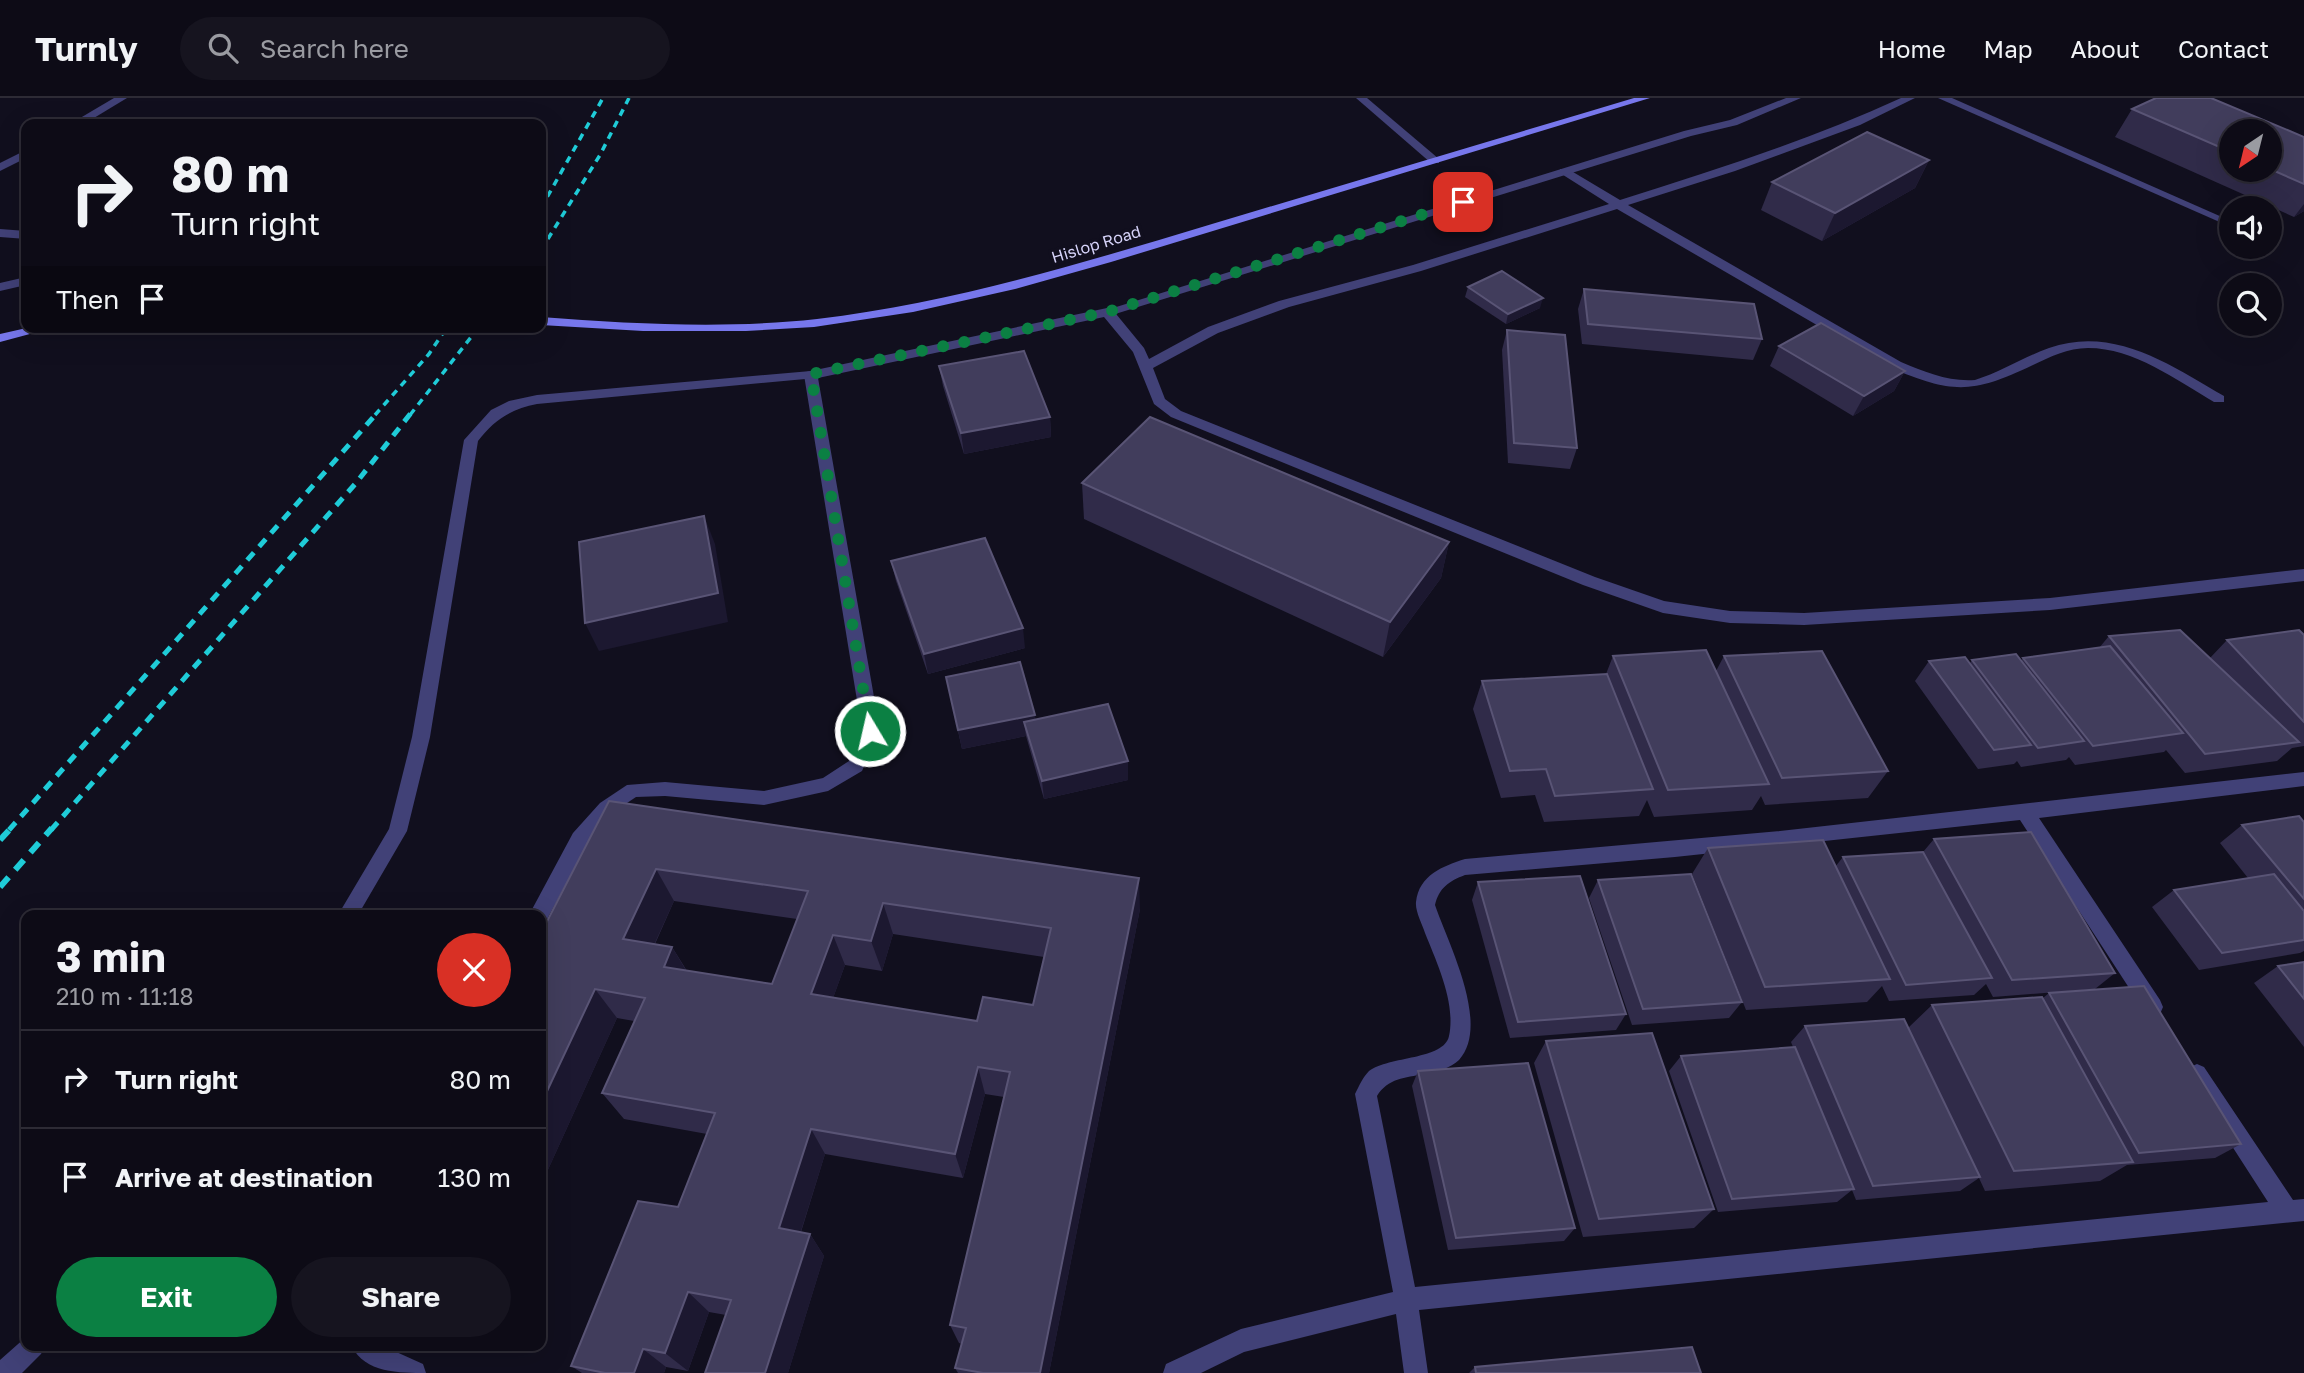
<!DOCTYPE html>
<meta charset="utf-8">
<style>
body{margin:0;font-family:"Golos Text",sans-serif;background:#16141f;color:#f1f3f6;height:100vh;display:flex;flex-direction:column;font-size:26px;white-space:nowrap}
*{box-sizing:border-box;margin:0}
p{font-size:23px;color:#9a9ba1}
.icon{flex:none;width:38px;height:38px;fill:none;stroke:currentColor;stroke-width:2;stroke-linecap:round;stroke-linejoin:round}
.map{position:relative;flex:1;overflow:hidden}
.drawer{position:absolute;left:21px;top:812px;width:525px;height:441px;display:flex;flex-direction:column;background:#0d0b16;border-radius:14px;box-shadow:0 7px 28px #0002,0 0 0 2px #2d2b35}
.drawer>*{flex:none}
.guide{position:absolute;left:21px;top:21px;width:525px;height:214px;border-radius:14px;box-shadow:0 7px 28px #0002,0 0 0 2px #2d2b35;background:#0d0b16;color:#f1f3f6;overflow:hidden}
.needle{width:46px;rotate:215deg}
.fabs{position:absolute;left:2219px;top:21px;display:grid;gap:14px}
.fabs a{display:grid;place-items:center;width:63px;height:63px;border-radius:50%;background:#0d0b16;box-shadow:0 7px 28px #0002,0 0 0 2px #2d2b35;font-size:35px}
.pin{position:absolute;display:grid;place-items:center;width:60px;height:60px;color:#fff;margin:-30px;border-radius:14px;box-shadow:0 4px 10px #0006}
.me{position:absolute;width:77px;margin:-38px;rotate:351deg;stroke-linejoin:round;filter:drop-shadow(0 0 5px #0008)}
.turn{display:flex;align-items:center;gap:24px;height:147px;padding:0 35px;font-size:32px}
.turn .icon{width:91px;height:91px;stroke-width:2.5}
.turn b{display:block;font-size:49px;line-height:60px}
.then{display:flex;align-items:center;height:66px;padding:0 35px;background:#0003;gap:14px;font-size:26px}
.round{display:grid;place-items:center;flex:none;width:74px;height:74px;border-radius:37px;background:#16141f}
.overview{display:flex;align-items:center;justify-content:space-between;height:119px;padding:0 35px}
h1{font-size:42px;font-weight:700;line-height:52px}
.button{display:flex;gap:14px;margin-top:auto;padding:14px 35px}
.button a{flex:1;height:80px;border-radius:42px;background:#0b8043;color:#fff;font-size:28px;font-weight:700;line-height:80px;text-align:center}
.button a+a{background:#16141f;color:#f1f3f6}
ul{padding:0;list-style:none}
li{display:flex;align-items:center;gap:21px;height:98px;padding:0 35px;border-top:2px solid #2d2b35}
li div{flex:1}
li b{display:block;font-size:26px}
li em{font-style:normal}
header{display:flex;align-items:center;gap:42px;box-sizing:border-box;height:98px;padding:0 35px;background:#0d0b16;border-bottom:2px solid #2d2b35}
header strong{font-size:33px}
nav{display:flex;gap:38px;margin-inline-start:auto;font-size:24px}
.search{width:490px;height:63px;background:#16141f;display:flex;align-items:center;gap:18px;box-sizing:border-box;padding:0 24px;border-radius:38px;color:#9a9ba1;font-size:26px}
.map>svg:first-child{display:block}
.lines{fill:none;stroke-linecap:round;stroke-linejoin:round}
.lane{fill:#414177;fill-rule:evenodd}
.street{fill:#414177;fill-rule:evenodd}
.secondary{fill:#7777ec;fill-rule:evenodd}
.rail-far2{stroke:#1fccd8;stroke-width:3.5;stroke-dasharray:7 6;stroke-linecap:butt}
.rail-far1{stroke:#1fccd8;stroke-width:5;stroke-dasharray:10 8;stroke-linecap:butt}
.rail{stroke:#1fccd8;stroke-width:6;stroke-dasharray:13 10;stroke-linecap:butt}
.wall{fill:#302b49;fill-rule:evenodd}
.shaded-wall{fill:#1c1830}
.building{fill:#413d5c;stroke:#595475;stroke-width:2;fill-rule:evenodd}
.route{stroke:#0b8043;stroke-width:12;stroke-dasharray:0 21.6}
.labels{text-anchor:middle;stroke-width:7;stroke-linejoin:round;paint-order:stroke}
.far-street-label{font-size:16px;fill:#d6d3f9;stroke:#110f1e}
</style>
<header>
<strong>Turnly</strong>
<div class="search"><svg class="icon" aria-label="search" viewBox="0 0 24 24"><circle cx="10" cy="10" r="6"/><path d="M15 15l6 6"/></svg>Search here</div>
<nav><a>Home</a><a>Map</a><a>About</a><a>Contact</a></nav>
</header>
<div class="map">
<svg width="2304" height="1275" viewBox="0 0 2304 1275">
<rect width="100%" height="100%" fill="#110f1e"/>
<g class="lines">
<!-- lane -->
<g class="lane">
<polygon points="1356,0 1367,0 1439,61 1439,65 1431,65"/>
<path d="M1901 0H1915L1860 27 1735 73 1628 107 1901 264C1925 274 1949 284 1975 282 2001 274 2024 259 2049 250 2113 227 2171 267 2224 298V304H2214C2176 282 2134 250 2088 250 2068 250 2050 259 2033 267 1972 296 1953 296 1891 270L1617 111 1421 173 1289 209 1218 235 1153 270 1165 301 1181 313 1595 479 1664 503 1730 513 1804 515 2050 500 2304 471V483L2050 512 1804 527 1730 525 1663 515 1583 487 1171 319 1154 306 1133 254 1104 219 818 280 880 633 862 673 828 693 764 707 665 698 636 699 612 715 587 747 546 823 541 825V817H529L573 735 600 705 627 687 665 684 764 693 823 680 849 663 862 633 804 277 806 274 1107 210 1112 211 1144 250 1149 261 1208 229 1279 203 1413 167 1609 106 1560 75V71H1568L1620 102C1715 72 1810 42 1901 0Z"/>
<polygon points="1938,0 1952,0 2231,123 2231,129"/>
<path d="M352 1248H383L423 1266 426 1275C400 1275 364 1275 352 1248Z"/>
</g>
<!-- street -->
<g class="street">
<polygon points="114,0 127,0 84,26 70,26"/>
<polygon points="1786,0 1801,0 1737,27 1691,38 1112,217 1107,218 1100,214 1684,33 1730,22"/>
<polygon points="26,52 26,60 0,73 0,65"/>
<polygon points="0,131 26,133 26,141 0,139"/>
<polygon points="26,179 26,187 0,193 0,185"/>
<path d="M811 273 818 277 816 280 537 306C511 311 494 322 478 343L430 639 407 733 358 817H338L389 731 412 639 464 342 491 312 509 303 537 297Z"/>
<path d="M2304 674V688L2039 720 2160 902 2163 909 2160 916 2153 918 2146 916 2020 722 1675 759 1465 777C1449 783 1439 790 1435 807 1448 845 1491 927 1459 962 1451 970 1436 974 1424 976 1405 980 1388 980 1377 998L1415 1189 2268 1104 2190 983 2186 976 2190 969 2197 966 2204 969 2293 1102 2304 1101V1123L1419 1212 1428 1275H1404L1396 1216 1244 1254 1201 1275H1163L1166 1266 1241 1231 1393 1194 1355 996C1359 988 1363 979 1369 973 1389 958 1444 962 1449 938 1456 905 1437 865 1425 835 1422 826 1415 813 1416 804 1419 777 1443 768 1465 761L1780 733Z"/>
<polygon points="26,1239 26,1248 45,1248 41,1256 22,1275 0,1275 0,1262"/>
</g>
<!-- secondary -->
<g class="secondary">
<path d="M1634 0H1650L1111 164 1015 191 913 214 814 229 746 233H643L541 227V219C633 226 726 231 817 221 953 205 1082 165 1212 126 1353 84 1493 42 1634 0Z"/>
<polygon points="31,229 56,229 0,244 0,236"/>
</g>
<!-- rail-far2 -->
<g class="rail-far2">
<polyline points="541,110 603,0"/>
<polyline points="541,152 600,57 629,0"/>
<polyline points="375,317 429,256 447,229"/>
<polyline points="410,317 479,229"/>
</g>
<!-- rail-far1 -->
<g class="rail-far1">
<polyline points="9,732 377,315"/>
<polyline points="51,732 356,385 411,315"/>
</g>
<!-- rail -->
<g class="rail">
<polyline points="0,742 11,730"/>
<polyline points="0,789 52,730"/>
</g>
</g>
<!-- wall -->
<g class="wall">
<path d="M2132 11 2304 39V113L2294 119 2115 39ZM2231 33H2270V72H2231Z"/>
<polygon points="1929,62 1915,90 1822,143 1761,112 1772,84"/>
<polygon points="1468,189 1540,210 1506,226 1465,199"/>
<polygon points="1584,191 1762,241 1753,262 1582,246 1578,211"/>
<polygon points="1507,232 1577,350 1570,371 1508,365 1502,252"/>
<polygon points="1779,248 1905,273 1894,293 1853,318 1770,268"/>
<polygon points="939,268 1050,319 1051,339 964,356 943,288"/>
<polygon points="1082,385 1449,444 1441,480 1383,559 1084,421"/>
<polygon points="891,463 1025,550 928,576 896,483"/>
<polygon points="2304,537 2304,648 2292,650 2277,663 2185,675 2166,652 2164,654 2075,667 2069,659 2066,662 2021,669 2017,663 2014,666 1978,671 1915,583 1929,563 1970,565 1972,562 2021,563 2023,560 2099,550 2109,538 2210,560 2227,542"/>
<polygon points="1613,558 1716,573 1724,558 1888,673 1868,700 1765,707 1761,698 1752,712 1654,719 1647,702 1639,718 1544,724 1535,697 1501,700 1473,611 1482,583 1606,576"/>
<polygon points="946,579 1035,622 1128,663 1128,682 1044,701 1026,638 962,651"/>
<path d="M609 703 1140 811 1049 1275H958L955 1270 962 1246 959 1245 950 1227 1004 999 985 996 963 1080 825 1056 801 1134 810 1136 824 1158 788 1275H705L726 1217 709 1214 688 1273 666 1269 664 1275H582L571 1268 678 1109 707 1036 624 1021 602 995 634 923 617 920 541 1087V835ZM674 803 797 821 772 886 687 873 672 849 655 846ZM893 836 1044 859 1033 907 977 923 833 900 845 867 882 873Z"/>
<polygon points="2304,724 2304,853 2300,855 2199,872 2152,809 2174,792 2248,780 2220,745 2242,727"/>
<polygon points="1934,741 2115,875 2095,891 1993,899 1986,886 1974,897 1889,903 1882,888 1867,904 1746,912 1692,776 1708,750 1835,769 1843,759 1923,754"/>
<polygon points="1598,782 1742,904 1729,920 1632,927 1589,800"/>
<polygon points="1478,784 1626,916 1616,932 1510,940 1472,802"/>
<polygon points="2304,864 2304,949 2254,885 2278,868"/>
<polygon points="2049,895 2241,1046 2215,1060 2127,1067 2100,1083 1985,1093 1979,1080 1960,1093 1856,1102 1852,1092 1837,1104 1718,1114 1669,973 1681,958 1793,949 1791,944 1805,928 1908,930 1932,907 2043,900"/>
<polygon points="1546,943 1714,1111 1694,1130 1583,1139 1534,965"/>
<polygon points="1418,973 1575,1130 1564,1143 1448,1152 1412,988"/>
<polygon points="1475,1269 1701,1275 1469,1275"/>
</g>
<!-- shaded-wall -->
<g class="shaded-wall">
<polygon points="1929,62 1915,90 1822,143 1835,115"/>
<polygon points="2304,106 2304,113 2294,119"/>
<polygon points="1543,200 1540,210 1506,226 1508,216"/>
<polygon points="1905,273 1894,293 1853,318 1864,298"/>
<polygon points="1050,319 1051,339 964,356 961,335"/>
<polygon points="704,418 715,446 728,524 599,553 585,525"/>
<polygon points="1449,444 1441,480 1383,559 1390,524"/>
<polygon points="1023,530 1025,550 928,576 924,556"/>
<polygon points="1035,617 1037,636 1024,624 1026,638 962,651 958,632"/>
<polygon points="1128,663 1128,682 1044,701 1042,683"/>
<polygon points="656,771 674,803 643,871 623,841"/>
<polygon points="1139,780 1140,811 1049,1275 1040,1275"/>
<polygon points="883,805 893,836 882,873 871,843"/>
<polygon points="833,837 845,867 824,925 811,896"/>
<polygon points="672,849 690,879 664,869"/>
<polygon points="595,891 617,920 541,1087 541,1006"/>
<polygon points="978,969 985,996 963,1080 955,1056"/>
<polygon points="811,1031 825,1056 795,1152 779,1130"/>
<polygon points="810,1136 824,1158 788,1275 765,1275"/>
<polygon points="688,1194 709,1214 688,1273 665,1255"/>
<polygon points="643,1251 666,1269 664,1275 634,1275"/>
</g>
<!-- building -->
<g class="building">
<polygon points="2156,0 2211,0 2304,39 2304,86 2270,71 2270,33 2231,33 2231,54 2132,11"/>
<polygon points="1867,34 1929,62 1835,115 1772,84"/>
<polygon points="1502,173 1543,200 1508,216 1468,189"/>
<polygon points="1584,191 1754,206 1762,241 1588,226"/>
<polygon points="1821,225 1905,273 1864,298 1779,248"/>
<polygon points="1507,232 1565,237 1577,350 1514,345"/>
<polygon points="1024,253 1050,319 961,335 939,268"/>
<polygon points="1150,319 1449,444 1390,524 1082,385"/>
<polygon points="704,418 718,495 585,525 579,444"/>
<polygon points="985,440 1023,530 924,556 891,463"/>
<polygon points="2180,532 2299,644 2205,656 2109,538"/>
<polygon points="2299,532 2304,537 2304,624 2227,542"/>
<polygon points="2110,548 2183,635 2093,648 2023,560"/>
<polygon points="1706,552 1769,686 1668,692 1613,558"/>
<polygon points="1822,553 1888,673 1782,680 1724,558"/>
<polygon points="2016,556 2084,643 2038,650 1972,562"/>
<polygon points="1965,559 2031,647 1994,652 1929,563"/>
<polygon points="1020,564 1035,617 958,632 946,579"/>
<polygon points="1607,576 1653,691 1555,698 1546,671 1510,673 1482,583"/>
<polygon points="1108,606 1128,663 1042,683 1024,624"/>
<path d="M609 703 1139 780 1040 1275H983L955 1270 966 1230 950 1227 1010 974 978 969 955 1056 811 1031 779 1130 810 1136 765 1275H705L731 1202 688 1194 665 1255 643 1251 634 1275H605L571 1268 638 1103 678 1109 715 1015 602 995 645 900 595 891 541 1006V835ZM656 771 808 793 772 886 664 869 672 849 623 841ZM883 805 1051 830 1033 907 983 899 977 923 811 896 833 837 871 843Z"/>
<polygon points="2299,718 2304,724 2304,801 2242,727"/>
<polygon points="2031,734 2115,875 2012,882 1934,741"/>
<polygon points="1823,742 1890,881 1765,889 1708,750"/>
<polygon points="1923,754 1992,880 1906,887 1843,759"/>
<polygon points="1691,776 1742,904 1643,911 1598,782"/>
<polygon points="2274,776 2304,813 2304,842 2222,855 2174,792"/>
<polygon points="1580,778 1626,916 1518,924 1478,784"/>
<polygon points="2304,864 2304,901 2278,868"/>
<polygon points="2144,888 2241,1046 2139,1055 2049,895"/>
<polygon points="2042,899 2133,1064 2014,1073 1932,907"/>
<polygon points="1904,921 1980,1079 1873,1088 1805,928"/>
<polygon points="1652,935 1714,1111 1599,1121 1546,943"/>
<polygon points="1795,949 1854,1091 1732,1101 1681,958"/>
<polygon points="1528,965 1575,1130 1456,1140 1418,973"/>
<polygon points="1692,1249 1701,1275 1476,1275 1475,1269"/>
</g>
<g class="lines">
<!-- route -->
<polyline class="route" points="870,633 811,276 1107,214 1463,104"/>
</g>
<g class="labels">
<!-- far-street labels -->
<g class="far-street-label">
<text transform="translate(1096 146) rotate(-17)" y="6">Hislop Road</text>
</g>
</g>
</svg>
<div class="fabs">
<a><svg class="needle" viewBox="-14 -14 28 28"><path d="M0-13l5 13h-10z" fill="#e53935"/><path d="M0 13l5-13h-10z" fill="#9a9ba1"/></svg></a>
<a><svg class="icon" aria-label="sound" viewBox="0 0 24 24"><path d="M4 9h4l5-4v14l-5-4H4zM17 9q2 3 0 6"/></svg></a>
<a><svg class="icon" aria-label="search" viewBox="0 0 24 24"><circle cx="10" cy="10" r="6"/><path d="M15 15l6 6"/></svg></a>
</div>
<div class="pin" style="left:1463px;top:104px;background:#d93025"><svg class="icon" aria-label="arrive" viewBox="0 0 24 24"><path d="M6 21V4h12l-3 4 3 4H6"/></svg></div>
<svg class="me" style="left:870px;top:633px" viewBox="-20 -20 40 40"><circle r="17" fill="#0b8043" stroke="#fff" stroke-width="3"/><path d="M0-11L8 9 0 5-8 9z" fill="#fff"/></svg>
<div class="guide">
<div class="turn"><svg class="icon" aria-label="right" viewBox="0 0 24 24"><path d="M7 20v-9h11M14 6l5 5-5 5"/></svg><div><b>80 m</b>Turn right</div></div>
<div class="then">Then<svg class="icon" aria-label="arrive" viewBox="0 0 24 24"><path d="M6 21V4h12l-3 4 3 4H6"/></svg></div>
</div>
<section class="drawer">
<div class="overview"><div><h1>3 min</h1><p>210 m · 11:18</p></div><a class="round" style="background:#d93025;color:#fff"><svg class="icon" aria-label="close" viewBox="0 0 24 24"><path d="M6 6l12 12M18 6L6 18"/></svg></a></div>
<ul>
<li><svg class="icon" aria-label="right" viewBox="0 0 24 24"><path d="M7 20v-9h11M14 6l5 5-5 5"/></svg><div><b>Turn right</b></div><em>80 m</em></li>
<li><svg class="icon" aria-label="arrive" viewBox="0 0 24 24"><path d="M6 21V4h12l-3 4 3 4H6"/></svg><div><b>Arrive at destination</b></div><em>130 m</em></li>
</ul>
<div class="button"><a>Exit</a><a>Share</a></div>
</section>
</div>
